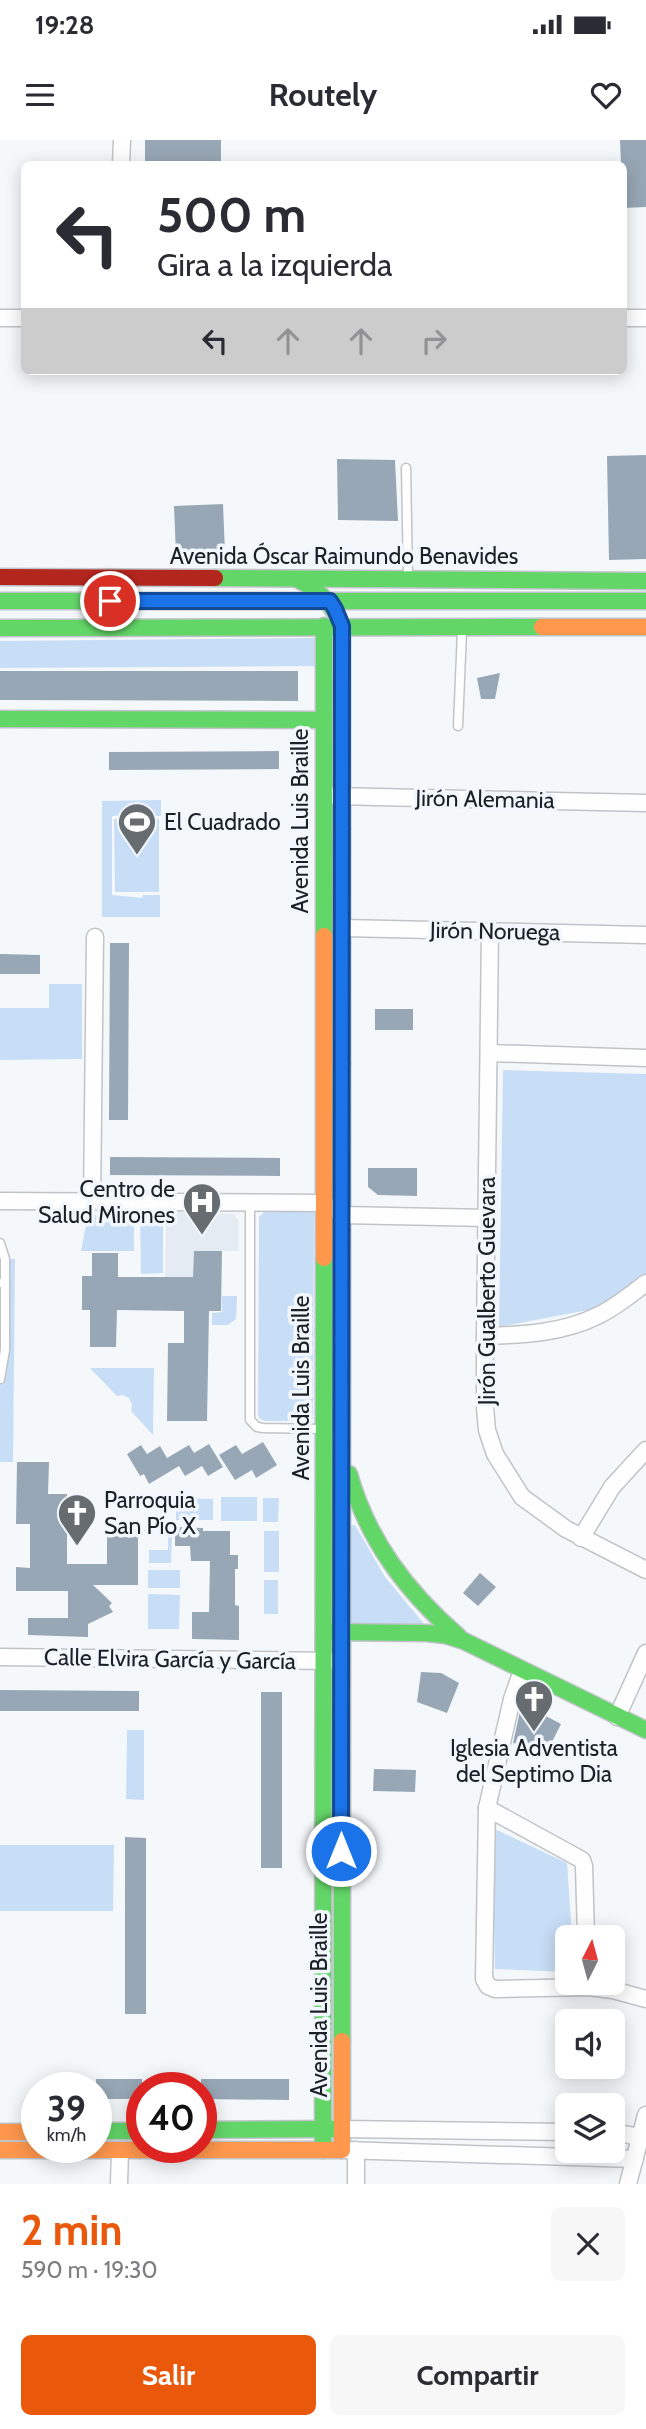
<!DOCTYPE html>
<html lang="es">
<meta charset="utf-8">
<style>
body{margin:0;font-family:Cabin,sans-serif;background:#f7f7f7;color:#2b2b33;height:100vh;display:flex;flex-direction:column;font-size:26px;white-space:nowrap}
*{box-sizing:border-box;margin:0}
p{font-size:23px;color:#7c7c81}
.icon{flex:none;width:38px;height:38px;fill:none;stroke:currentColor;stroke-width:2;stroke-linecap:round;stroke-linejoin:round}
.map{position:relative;height:2044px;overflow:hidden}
.sheet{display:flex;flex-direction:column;background:#fff;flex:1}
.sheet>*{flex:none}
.top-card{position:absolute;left:21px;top:21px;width:606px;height:214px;border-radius:10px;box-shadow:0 4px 18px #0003;background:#fff;color:#2b2b33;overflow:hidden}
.needle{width:46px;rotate:6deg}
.tools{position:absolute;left:555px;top:1785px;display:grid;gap:14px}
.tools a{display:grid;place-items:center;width:70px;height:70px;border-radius:10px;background:#fff;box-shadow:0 4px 18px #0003;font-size:35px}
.speed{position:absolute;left:21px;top:1932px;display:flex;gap:14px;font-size:35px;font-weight:700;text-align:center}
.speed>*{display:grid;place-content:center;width:91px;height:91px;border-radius:50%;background:#fff;box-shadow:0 4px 18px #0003;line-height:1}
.speed small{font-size:18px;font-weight:400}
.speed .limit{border:10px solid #d22;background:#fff;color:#111}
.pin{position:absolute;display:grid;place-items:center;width:60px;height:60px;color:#fff;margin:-30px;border:4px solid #fff;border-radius:50%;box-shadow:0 2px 7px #0007}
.me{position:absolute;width:77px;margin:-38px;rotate:0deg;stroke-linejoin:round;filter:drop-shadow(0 0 5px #0008)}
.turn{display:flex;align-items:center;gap:24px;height:147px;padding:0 21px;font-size:32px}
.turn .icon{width:91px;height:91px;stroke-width:2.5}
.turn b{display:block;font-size:49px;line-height:60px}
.lanes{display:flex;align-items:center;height:66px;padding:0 21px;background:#0003;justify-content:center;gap:35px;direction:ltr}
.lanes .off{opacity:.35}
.round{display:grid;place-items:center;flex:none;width:74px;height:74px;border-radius:10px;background:#f7f7f7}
.headline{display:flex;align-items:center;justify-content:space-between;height:119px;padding:0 21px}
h1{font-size:42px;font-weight:800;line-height:52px;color:#ea580c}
.button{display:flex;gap:14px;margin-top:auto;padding:14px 21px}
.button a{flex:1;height:80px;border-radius:10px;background:#ea580c;color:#fff;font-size:28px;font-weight:800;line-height:80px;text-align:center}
.button a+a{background:#f7f7f7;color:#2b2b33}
.status{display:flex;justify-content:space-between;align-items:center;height:49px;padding:0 35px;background:#fff;direction:ltr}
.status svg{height:19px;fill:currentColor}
header{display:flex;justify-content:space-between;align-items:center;height:91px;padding:0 21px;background:#fff;font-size:32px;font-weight:800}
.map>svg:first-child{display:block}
.built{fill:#e4ebf3}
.green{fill:#c8def6}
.building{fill:#98a7b5}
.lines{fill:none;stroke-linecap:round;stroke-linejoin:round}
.lane-casing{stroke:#c0c4c8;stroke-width:11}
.street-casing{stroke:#c0c4c8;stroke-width:19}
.fast-casing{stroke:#c0c4c8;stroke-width:19}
.slow-casing{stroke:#c0c4c8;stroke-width:19}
.jam-casing{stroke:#c0c4c8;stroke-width:19}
.lane{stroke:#fefefe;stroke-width:8}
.street{stroke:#fefefe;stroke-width:16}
.fast{stroke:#63d668;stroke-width:16}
.slow{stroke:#ff974d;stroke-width:16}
.jam{stroke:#b3261e;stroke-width:16}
.route-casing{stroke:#114b97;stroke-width:18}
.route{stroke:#1a73e8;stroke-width:12}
.labels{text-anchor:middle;stroke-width:7;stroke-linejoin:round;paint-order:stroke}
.street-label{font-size:23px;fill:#1b2025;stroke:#f2f7fe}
.poi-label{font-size:23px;fill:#1b2025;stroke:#f2f7fe;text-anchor:start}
</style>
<div class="status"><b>19:28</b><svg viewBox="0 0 49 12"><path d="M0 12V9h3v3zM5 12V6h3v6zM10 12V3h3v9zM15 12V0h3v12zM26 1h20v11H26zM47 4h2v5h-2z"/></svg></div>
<header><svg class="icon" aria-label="menu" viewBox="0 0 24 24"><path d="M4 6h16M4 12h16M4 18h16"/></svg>Routely<svg class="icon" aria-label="heart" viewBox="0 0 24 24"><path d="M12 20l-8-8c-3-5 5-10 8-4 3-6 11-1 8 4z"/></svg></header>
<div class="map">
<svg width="646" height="2044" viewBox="0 0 646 2044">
<rect width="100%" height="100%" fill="#f5f8fb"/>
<!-- built -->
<polygon class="built" points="166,1071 234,1074 239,1081 238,1111 194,1111 193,1137 165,1137"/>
<!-- green -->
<g class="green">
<polygon points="315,498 320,526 0,528 0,501"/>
<polygon points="161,660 161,676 144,676 144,670 129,670 129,675 112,676 112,755 142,758 143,755 160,755 160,777 102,777 102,661"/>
<polygon points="114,679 159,679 159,752 115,752"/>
<polygon points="49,844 82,844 82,919 0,920 0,868 49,868"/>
<polygon points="503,930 646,934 646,1136 599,1168 499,1187"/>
<polygon points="310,1070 314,1072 313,1279 308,1281 265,1281 260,1279 258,1275 259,1077 265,1071"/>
<polygon points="88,1075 134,1076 134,1111 81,1111"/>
<polygon points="140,1076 163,1076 163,1133 141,1134"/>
<polygon points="0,1119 15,1119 13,1322 0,1322"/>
<polygon points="222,1156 237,1156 236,1179 228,1185 212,1185 212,1173 222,1172"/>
<polygon points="90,1228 154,1228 153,1295 131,1271 132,1265 129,1258 123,1255 117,1256"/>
<rect x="221" y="1357" width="36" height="24"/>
<polygon points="176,1358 213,1359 213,1380 176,1380"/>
<polygon points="263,1358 279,1358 278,1382 263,1382"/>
<polygon points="351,1385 355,1385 385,1437 425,1485 349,1483"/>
<rect x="264" y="1391" width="15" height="41"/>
<polygon points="168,1396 172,1396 171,1423 149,1423 149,1410 168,1410"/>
<rect x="148" y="1430" width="32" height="18"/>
<rect x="264" y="1440" width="14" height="34"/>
<polygon points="148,1454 180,1455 179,1489 148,1489"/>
<polygon points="127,1590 144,1590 144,1660 126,1659"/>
<polygon points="497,1690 567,1723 572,1797 567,1797 567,1832 495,1829 492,1692"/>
<polygon points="0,1705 114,1705 113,1771 0,1771"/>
</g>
<!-- building -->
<g class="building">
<rect x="145" y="0" width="76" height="24"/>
<polygon points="620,0 646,0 646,67 623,68 623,24 621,24"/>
<polygon points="646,315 646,419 609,420 607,316"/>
<polygon points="337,319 395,320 398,381 338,380"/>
<polygon points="223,364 225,413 176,415 174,366"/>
<polygon points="0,531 298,531 298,561 0,560"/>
<polygon points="500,533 495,559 481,559 477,538"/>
<polygon points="279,611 279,629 109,630 109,612"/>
<polygon points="110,803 129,803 128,980 109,980"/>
<polygon points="0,814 40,815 40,834 0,834"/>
<rect x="375" y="869" width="38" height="21"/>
<polygon points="110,1017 280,1018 280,1036 110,1035"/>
<polygon points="368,1028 417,1028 417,1056 378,1055 368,1047"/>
<polygon points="194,1111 222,1111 221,1171 209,1171 207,1281 167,1281 168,1203 184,1203 184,1171 117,1170 116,1207 90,1207 90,1170 82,1170 82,1136 92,1136 92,1113 118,1113 118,1137 193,1137"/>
<polygon points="263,1302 277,1325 256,1338 252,1330 235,1340 219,1315 236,1305 242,1314"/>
<polygon points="209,1304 223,1327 208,1336 202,1326 185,1336 179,1326 149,1344 144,1334 140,1336 127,1314 141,1305 147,1314 160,1306 167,1318 189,1305 194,1313"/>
<polygon points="17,1322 49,1322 48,1354 67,1354 67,1424 107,1424 107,1387 138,1387 138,1445 93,1445 112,1463 109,1466 113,1472 88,1484 88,1497 28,1495 28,1478 68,1478 68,1451 16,1451 16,1427 30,1428 30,1384 16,1384"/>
<polygon points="175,1387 203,1388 203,1391 230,1391 230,1415 238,1415 238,1429 235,1429 235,1465 239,1466 239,1500 192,1499 192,1472 209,1472 210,1421 191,1421 190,1406 175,1406"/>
<polygon points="480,1433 496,1447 478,1466 463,1453"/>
<polygon points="421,1532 441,1533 459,1543 447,1573 417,1562"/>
<polygon points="0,1550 139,1551 139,1571 0,1571"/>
<rect x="261" y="1552" width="21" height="176"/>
<polygon points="531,1568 561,1584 547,1612 513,1603 520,1571"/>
<polygon points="374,1629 416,1630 415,1652 373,1651"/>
<polygon points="125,1697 146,1698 146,1874 125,1874"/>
<rect x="96" y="1939" width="46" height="20"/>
<polygon points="201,1939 289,1939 289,1960 201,1959"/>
</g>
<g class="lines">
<!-- lane casing -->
<g class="lane-casing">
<g id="lane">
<polyline points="406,328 408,437"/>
<polyline points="458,586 462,491"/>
<polyline points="250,1062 250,1280 257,1287 263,1288 321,1289"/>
<polyline points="0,1103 5,1119 5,1143"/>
<polyline points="0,1143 5,1143 5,1210 0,1239"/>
</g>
</g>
<!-- street casing -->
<g class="street-casing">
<g id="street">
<polyline points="121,24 122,0"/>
<polyline points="0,178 24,178"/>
<polyline points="623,178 646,178"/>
<polyline points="334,656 646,663"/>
<polyline points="343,788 646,795"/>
<polyline points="490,791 485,1196 485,1267 487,1290 495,1314 522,1357 566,1389 646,1430"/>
<polyline points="490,913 646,918"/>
<polyline points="0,1061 323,1063 342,1075 487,1078"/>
<polyline points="92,1062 95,797"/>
<path d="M485 1196C522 1195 563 1193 597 1176 615 1168 630 1155 646 1143"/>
<polyline points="581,1398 612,1347 646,1310"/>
<polyline points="0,1517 334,1521"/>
<polyline points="522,1531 512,1559 487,1668 484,1839 488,1846 495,1849 588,1847 613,1850 646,1859"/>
<polyline points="617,1577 646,1513"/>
<polyline points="487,1668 582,1720 584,1726 586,1797"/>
<polyline points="342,1989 567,1992"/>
<polyline points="612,1992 646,1998"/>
<polyline points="342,2010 635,2019"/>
<polyline points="356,2010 356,2044"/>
<polyline points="119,2044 120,2010"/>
<polyline points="628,2044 646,1975"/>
</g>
</g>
<!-- fast casing -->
<g class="fast-casing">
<g id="fast">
<polyline points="215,438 646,441"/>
<path d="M297 439C319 450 333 464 342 487V689"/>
<polyline points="0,461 646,461"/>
<polyline points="0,488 542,487"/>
<polyline points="0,579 324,580"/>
<polyline points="324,796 324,486"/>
<polyline points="342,924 342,1901"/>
<path d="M349 1334C368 1401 407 1452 459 1497"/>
<polyline points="328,1492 426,1493 445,1495 464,1501 646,1590"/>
<polyline points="201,1990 338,1989"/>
<polyline points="96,1991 142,1991"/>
<polyline points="323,2010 324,1118"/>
</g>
</g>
<!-- slow casing -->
<g class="slow-casing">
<g id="slow">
<polyline points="542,487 646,487"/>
<polyline points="324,1118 324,796"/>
<polyline points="0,1992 37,1992"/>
<polyline points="0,2010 342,2010 342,1901"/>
</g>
</g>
<!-- jam casing -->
<g class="jam-casing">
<g id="jam">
<polyline points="0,437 215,438"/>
<polyline points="342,689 342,924"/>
</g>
</g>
<!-- lane -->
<use href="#lane" class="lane"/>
<!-- street -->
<use href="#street" class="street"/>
<!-- fast -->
<use href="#fast" class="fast"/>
<!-- slow -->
<use href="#slow" class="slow"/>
<!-- jam -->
<use href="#jam" class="jam"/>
</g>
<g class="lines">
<!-- route casing -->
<g class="route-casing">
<polyline id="route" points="110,461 330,461 335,469 342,486 341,1711"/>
</g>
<!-- route -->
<use href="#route" class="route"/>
</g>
<!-- icons -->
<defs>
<g id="stadium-pin" transform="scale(2.0125)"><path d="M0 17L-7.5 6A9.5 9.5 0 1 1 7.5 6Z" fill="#676c70" stroke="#f2f7fe"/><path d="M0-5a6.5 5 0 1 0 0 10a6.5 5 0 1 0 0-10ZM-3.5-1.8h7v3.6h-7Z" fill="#fff"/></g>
<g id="hospital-pin" transform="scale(2.0125)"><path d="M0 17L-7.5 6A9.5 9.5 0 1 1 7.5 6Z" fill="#676c70" stroke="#f2f7fe"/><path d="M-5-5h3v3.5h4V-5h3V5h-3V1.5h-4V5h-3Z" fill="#fff"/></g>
<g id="church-pin" transform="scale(2.0125)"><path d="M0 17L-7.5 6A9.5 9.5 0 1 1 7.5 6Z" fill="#676c70" stroke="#f2f7fe"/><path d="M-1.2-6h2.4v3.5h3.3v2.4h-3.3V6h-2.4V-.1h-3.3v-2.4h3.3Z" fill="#fff"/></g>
</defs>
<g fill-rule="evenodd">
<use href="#stadium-pin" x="137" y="682"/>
<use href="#hospital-pin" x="202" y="1062"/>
<use href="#church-pin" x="77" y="1373"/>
<use href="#church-pin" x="534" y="1559"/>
</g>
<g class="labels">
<!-- street labels -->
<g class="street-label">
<text x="344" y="424">Avenida Óscar Raimundo Benavides</text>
<text transform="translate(485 659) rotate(1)" y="8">Jirón Alemania</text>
<text transform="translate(300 681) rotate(-90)" y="8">Avenida Luis Braille</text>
<text transform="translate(495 791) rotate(1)" y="8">Jirón Noruega</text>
<text transform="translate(487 1151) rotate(-90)" y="8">Jirón Gualberto Guevara</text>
<text transform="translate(301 1248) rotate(-90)" y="8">Avenida Luis Braille</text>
<text transform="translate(170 1519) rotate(1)" y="8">Calle Elvira García y García</text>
<text transform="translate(319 1865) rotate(-90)" y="8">Avenida Luis Braille</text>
</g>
<!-- poi labels -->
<g class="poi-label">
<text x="164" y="690">El Cuadrado</text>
<text x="175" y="1057" text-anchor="end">Centro de<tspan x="175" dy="26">Salud Mirones</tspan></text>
<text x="104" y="1368">Parroquia<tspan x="104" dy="26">San Pío X</tspan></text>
<text x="534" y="1616" text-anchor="middle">Iglesia Adventista<tspan x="534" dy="26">del Septimo Dia</tspan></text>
</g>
</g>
</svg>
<div class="tools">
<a><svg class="needle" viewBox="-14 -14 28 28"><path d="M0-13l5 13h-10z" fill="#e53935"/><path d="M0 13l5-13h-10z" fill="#7c7c81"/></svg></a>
<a><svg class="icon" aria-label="sound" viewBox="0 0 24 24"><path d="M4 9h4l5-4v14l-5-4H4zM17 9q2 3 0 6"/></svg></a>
<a><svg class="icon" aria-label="layers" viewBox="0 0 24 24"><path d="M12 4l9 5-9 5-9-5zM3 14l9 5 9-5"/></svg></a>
</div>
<div class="speed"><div>39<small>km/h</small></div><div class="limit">40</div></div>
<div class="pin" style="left:110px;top:461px;background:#d93025"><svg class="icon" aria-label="arrive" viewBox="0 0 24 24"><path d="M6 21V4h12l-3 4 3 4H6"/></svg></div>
<svg class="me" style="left:341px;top:1711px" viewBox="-20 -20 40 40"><circle r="17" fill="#1a73e8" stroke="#fff" stroke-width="3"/><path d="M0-11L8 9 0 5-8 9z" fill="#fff"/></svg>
<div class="top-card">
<div class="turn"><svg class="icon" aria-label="left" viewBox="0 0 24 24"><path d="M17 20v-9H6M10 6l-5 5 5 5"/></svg><div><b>500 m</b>Gira a la izquierda</div></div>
<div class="lanes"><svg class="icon" aria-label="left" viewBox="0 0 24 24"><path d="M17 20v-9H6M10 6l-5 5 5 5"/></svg><svg class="icon off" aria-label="ahead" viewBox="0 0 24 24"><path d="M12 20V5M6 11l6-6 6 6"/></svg><svg class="icon off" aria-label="ahead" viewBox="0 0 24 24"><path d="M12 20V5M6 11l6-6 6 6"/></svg><svg class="icon off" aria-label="right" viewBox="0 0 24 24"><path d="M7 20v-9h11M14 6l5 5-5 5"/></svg></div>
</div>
</div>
<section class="sheet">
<div class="headline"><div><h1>2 min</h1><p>590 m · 19:30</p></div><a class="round"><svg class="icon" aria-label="close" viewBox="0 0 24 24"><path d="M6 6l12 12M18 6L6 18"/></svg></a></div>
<div class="button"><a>Salir</a><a>Compartir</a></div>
</section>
